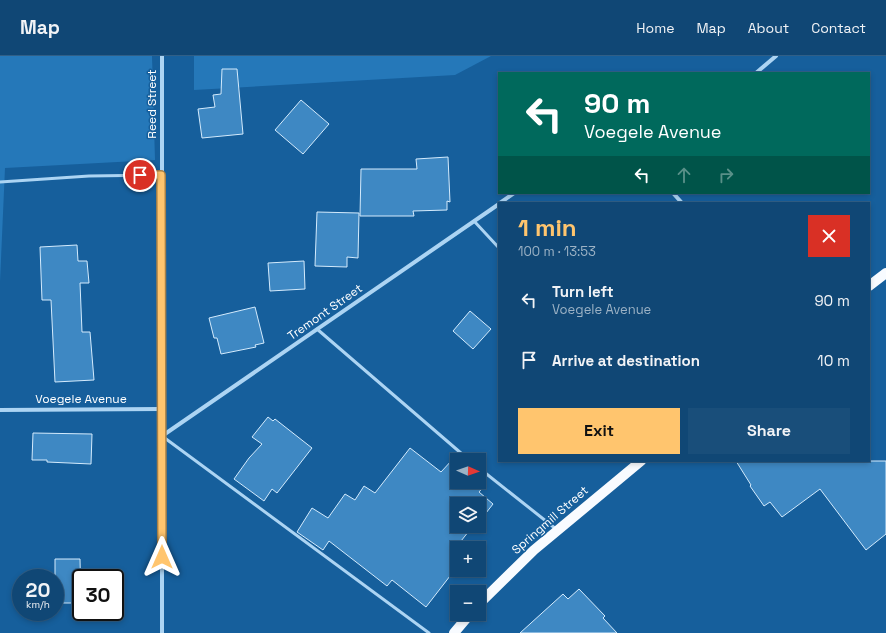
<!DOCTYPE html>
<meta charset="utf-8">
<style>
body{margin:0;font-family:"Space Grotesk",sans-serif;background:#194e7a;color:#f1f3f6;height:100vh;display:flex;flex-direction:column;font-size:15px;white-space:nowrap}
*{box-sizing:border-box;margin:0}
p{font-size:13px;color:#9cb2c5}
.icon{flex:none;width:22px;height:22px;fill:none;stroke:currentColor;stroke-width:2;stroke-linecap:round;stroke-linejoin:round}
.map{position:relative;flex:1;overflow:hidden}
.panel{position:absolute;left:498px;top:146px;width:372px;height:260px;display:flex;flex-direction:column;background:#104775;border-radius:0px;box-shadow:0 2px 6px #0003,0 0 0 1px #305f87}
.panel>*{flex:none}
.banner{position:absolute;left:498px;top:16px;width:372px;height:122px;border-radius:0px;box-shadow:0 2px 6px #0003,0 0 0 1px #305f87;background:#00695c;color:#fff;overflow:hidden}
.needle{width:26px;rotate:92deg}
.buttons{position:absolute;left:450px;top:397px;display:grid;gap:8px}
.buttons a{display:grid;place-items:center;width:36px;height:36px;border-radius:0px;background:#104775;box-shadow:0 2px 6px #0003,0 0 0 1px #305f87;font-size:20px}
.speed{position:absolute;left:12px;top:513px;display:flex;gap:8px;font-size:20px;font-weight:700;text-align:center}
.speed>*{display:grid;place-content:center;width:52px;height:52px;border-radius:50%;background:#104775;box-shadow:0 2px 6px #0003,0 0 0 1px #305f87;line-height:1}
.speed small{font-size:10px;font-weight:400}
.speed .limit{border:2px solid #111;border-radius:6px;background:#fff;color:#111}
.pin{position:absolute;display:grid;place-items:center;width:34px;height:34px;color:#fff;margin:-17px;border:2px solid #fff;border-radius:50%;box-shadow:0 1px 4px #0007}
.me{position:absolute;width:44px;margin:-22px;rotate:0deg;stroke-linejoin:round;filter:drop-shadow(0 0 3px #0008)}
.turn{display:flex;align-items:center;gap:14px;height:84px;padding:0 20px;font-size:18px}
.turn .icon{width:52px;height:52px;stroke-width:2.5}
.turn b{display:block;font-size:28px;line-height:34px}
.lanes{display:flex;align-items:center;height:38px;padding:0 20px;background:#0003;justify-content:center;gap:20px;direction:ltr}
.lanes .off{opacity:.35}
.round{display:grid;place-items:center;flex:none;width:42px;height:42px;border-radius:0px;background:#194e7a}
.summary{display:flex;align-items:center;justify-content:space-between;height:68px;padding:0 20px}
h1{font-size:24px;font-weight:700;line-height:30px;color:#ffc56e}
.primary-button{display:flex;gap:8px;margin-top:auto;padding:8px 20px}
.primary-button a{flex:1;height:46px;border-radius:0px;background:#ffc56e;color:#111;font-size:16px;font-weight:700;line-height:46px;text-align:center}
.primary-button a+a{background:#194e7a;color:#f1f3f6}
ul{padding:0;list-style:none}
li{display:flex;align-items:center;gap:12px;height:60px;padding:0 20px}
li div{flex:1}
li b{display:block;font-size:15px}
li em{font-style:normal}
header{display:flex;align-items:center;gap:24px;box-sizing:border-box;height:56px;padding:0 20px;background:#104775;border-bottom:1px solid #305f87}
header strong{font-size:19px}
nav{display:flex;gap:22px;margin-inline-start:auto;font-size:14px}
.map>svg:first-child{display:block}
.green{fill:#2578b9}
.building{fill:#3e88c3;stroke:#d4ebfd}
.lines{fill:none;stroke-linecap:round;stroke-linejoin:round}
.lane{stroke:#acd4f3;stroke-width:3}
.street{stroke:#acd4f3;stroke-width:4}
.primary{stroke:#f8fbff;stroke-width:10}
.route-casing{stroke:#a68048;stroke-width:10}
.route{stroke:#ffc56e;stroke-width:7}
.labels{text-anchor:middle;stroke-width:3;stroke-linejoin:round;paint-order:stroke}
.street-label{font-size:12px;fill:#fff;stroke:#165f9c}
</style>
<header>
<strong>Map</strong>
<nav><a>Home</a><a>Map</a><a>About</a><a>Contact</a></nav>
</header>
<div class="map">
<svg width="886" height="577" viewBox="0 0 886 577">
<rect width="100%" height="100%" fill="#165f9c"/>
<!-- green -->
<g class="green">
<polygon points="0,0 152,0 155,104 5,112 0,226"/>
<polygon points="194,0 491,0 455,19 194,34"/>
</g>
<!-- building -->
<g class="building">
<polygon points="222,13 237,13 243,78 202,82 198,53 215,51 213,39 221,38"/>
<polygon points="301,44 329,68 303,98 275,74"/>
<polygon points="448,101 450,146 447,145 447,154 413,155 414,160 360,160 361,113 417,113 416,103"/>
<polygon points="317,156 359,157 358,202 347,201 347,211 315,210"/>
<polygon points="77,189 78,205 87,205 89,227 80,227 82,276 90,276 94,324 55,326 51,244 42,244 40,191"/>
<polygon points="304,205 305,233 270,235 268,207"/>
<polygon points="255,251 264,287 255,289 256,291 221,298 217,282 214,282 209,262"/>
<polygon points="470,255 491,273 473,293 453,275"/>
<polygon points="268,361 273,365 275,363 312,392 277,437 272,433 264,445 234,423 249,402 262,388 252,381"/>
<polygon points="33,377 92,378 91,408 47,406 47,404 32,404"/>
<polygon points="410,392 441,416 453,403 457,406 457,426 479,426 479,423 486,428 479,436 493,448 479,466 479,448 457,448 457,470 473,470 457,490 457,511 426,551 392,524 387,530 329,485 323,494 297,476 312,452 328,462 345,438 355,444 364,430 375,437"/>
<polygon points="736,405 886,405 886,478 866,494 820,433 782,461 770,446 764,450 750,430 751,429"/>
<polygon points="55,503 80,503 81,547 55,547"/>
<polygon points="579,533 605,560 603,562 617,577 520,577 563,538 568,543"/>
</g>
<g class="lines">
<!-- lane -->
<g class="lane">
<polyline points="0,126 89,120 161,119"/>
<polyline points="474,165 499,192"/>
<polyline points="317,273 469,404"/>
<polyline points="162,380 429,577"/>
<polyline points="479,412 556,473"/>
</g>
<!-- street -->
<g class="street">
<polyline points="756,17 776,0"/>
<polyline points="673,137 682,147"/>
<polyline points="500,147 514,137"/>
<polyline points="0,354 162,353"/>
<polyline points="162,380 499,148"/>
<polyline points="162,577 162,0"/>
</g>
<!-- primary -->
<g class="primary">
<polyline points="869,230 886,217"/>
<polyline points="479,548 534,494 641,405"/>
<polyline points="454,577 470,558"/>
</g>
</g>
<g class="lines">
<!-- route casing -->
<g class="route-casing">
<polyline id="route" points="140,119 161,119 162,501"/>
</g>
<!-- route -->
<use href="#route" class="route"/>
</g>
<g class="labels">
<!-- street labels -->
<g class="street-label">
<text transform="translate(152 48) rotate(-90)" y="4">Reed Street</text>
<text transform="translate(325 256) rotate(-35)" y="4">Tremont Street</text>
<text x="81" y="347">Voegele Avenue</text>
<text transform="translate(550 464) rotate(-41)" y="4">Springmill Street</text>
</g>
</g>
</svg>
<div class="buttons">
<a><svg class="needle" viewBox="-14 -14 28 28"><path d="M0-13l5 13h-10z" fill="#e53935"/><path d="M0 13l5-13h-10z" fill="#9cb2c5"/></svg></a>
<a><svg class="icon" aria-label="layers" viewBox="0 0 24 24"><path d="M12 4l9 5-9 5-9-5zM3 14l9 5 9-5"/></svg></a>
<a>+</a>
<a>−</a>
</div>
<div class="speed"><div>20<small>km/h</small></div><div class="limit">30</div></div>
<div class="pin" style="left:140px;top:119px;background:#d93025"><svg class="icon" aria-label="arrive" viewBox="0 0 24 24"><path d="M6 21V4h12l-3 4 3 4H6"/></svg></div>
<svg class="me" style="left:162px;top:501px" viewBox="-20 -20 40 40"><path d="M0-17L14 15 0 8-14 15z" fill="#ffc56e" stroke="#fff" stroke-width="4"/></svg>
<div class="banner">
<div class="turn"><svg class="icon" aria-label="left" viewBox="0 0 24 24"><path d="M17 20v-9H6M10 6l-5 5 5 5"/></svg><div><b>90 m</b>Voegele Avenue</div></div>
<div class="lanes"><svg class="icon" aria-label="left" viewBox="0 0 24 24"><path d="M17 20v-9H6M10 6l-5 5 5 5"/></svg><svg class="icon off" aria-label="ahead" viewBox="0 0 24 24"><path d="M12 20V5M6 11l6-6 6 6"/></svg><svg class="icon off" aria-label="right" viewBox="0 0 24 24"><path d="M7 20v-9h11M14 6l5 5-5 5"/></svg></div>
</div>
<section class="panel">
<div class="summary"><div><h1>1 min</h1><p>100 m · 13:53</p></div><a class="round" style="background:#d93025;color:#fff"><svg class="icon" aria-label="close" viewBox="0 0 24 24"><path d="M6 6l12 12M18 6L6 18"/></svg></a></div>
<ul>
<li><svg class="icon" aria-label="left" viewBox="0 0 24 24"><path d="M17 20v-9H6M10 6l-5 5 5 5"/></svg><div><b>Turn left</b><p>Voegele Avenue</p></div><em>90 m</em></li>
<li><svg class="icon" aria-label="arrive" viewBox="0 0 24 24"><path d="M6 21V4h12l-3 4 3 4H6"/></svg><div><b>Arrive at destination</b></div><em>10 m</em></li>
</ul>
<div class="primary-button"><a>Exit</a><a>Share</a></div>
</section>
</div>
